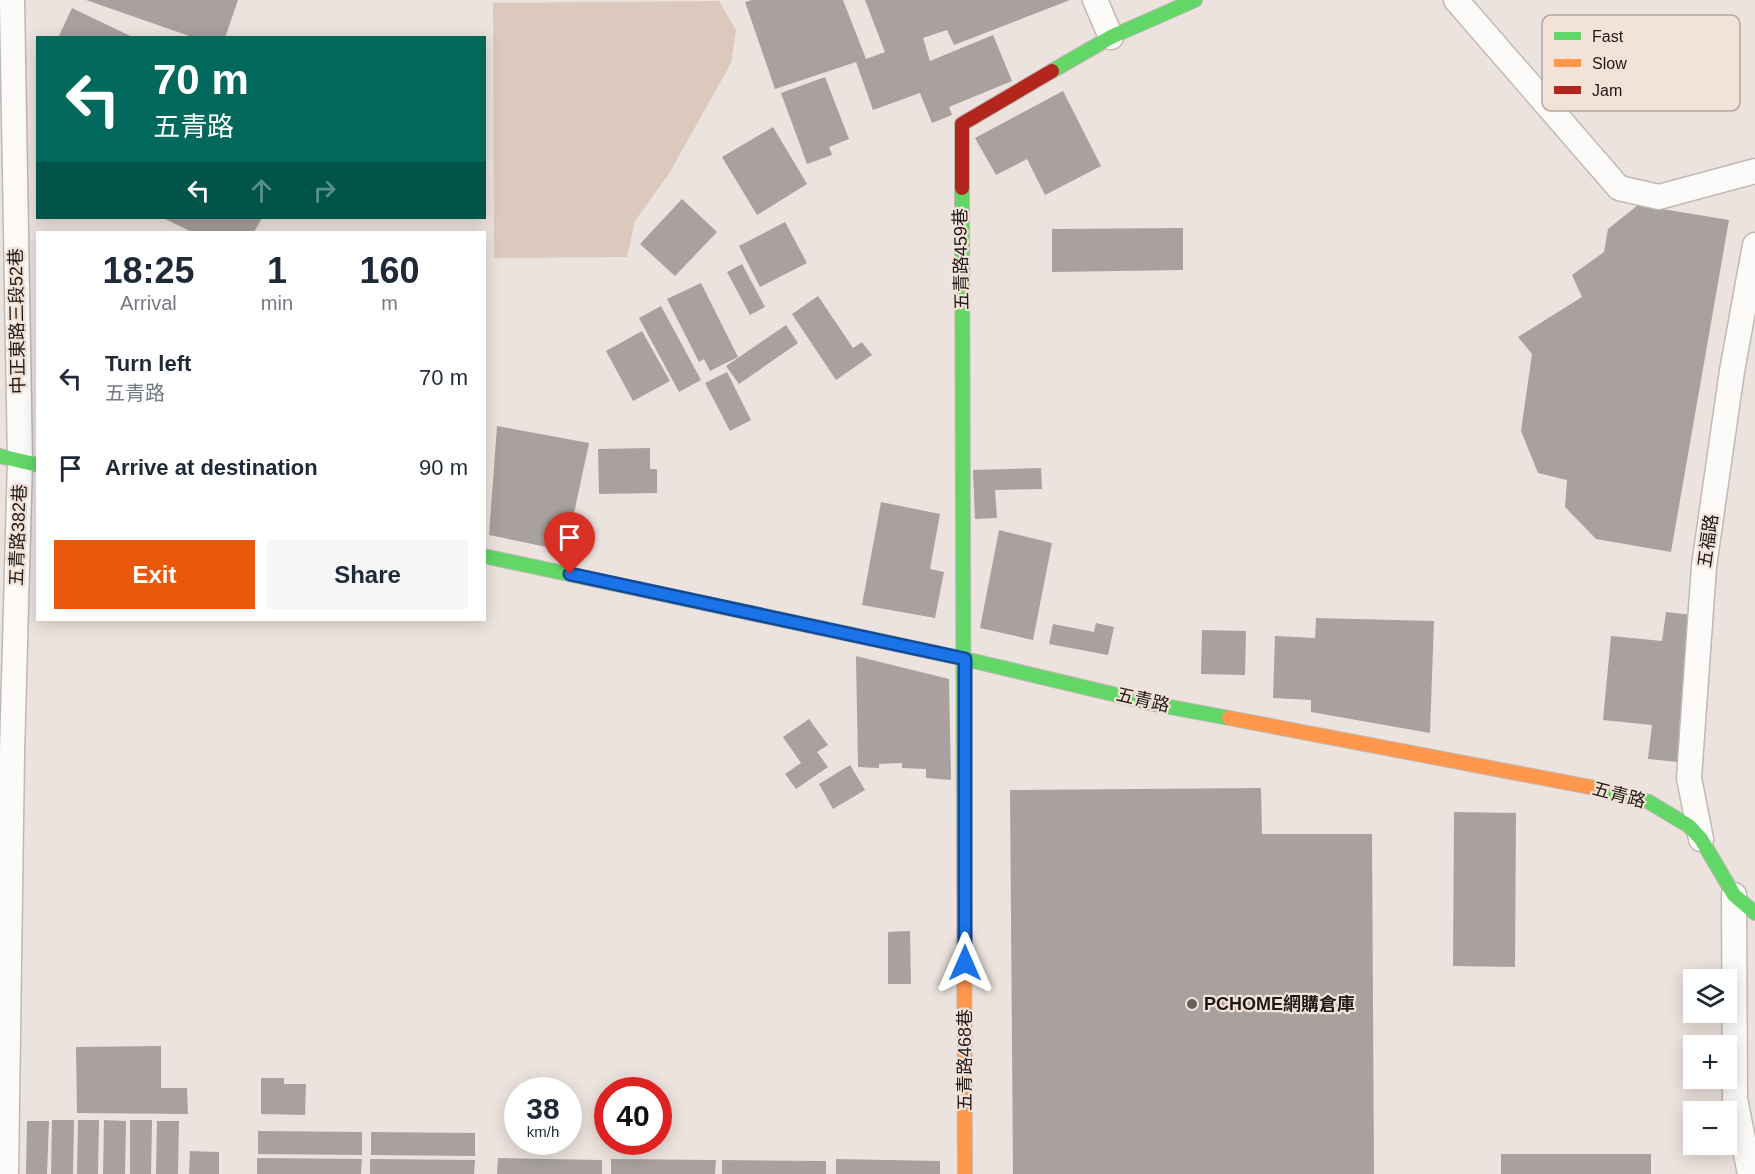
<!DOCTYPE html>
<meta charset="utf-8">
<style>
body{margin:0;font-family:Helvetica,"Noto Sans TC",sans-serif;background:#f6f6f7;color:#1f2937;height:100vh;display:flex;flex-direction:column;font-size:22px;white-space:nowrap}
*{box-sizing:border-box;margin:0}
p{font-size:20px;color:#747a83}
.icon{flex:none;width:33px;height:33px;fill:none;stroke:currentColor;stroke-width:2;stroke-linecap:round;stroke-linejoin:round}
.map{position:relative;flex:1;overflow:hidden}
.side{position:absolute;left:36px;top:231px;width:450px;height:390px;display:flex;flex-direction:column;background:#fff;border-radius:0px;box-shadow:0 3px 15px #0003}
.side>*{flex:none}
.hud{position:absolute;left:36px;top:36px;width:450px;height:183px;border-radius:0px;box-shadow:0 3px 15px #0003;background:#00695c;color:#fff;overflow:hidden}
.tools{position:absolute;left:1683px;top:969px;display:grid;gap:12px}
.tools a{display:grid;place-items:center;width:54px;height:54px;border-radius:0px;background:#fff;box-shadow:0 3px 15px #0003;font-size:30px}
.speed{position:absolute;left:504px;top:1077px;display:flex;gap:12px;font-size:30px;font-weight:700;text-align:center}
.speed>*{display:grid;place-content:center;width:78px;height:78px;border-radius:50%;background:#fff;box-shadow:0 3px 15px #0003;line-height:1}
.speed small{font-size:15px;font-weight:400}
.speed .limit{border:9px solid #d22;background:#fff;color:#111}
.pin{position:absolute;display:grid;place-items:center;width:51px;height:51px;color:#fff;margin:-62px -26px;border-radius:50% 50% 50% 0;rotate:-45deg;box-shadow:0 0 6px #0007}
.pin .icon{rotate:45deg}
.me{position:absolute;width:66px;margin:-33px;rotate:0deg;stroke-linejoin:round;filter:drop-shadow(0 0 4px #0008)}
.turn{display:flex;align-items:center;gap:21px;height:126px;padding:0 18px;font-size:27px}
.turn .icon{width:78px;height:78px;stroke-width:2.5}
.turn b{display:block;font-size:42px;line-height:51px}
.lanes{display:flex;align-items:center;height:57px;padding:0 18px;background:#0003;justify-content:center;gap:30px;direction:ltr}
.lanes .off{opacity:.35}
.eta{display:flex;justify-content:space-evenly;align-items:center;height:102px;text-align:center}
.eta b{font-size:36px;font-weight:700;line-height:42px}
.cta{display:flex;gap:12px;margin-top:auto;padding:12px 18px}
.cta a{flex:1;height:69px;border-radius:0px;background:#ea580c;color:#fff;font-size:24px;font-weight:700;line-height:69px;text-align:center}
.cta a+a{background:#f6f6f7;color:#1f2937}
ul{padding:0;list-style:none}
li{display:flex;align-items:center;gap:18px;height:90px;padding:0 18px}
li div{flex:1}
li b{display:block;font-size:22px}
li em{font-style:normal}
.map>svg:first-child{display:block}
.green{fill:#dcc9be}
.building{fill:#a8a19d}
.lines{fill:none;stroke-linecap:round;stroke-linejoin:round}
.street-casing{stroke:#bfb8b4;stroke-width:27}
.fast-casing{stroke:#bfb8b4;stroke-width:16}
.slow-casing{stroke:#bfb8b4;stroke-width:16}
.jam-casing{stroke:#bfb8b4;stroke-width:16}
.street{stroke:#fcfbfa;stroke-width:24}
.fast{stroke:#63d668;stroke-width:14}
.slow{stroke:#ff974d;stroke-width:14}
.jam{stroke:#b3261e;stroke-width:14}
.route-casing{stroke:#114b97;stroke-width:15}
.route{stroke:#1a73e8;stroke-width:10}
.poi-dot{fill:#67605c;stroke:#f3e2d8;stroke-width:2}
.labels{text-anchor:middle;stroke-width:4.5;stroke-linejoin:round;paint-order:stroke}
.street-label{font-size:18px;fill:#1f1916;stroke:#f3e2d8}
.poi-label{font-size:18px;font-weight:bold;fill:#1f1916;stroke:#f3e2d8;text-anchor:start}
.key{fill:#f3e2d8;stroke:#b3a69e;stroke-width:1.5}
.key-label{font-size:16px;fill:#1f1916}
</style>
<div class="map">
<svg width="1755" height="1174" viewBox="0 0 1755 1174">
<rect width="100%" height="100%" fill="#ede3de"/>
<!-- green -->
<polygon class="green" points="719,1 736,30 731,63 670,172 635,221 627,257 494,258 493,3"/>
<!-- building -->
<g class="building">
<polygon points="86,0 238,0 225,38 195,38"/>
<polygon points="752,0 843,0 866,59 885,52 865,0 1070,0 954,45 947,30 923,38 930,61 993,35 1012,81 949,107 952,115 932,123 920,93 873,110 856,62 775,89 745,2"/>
<polygon points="72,8 124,33 135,38 58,38"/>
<polygon points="825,77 849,139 829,147 832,155 807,164 781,93"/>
<polygon points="1063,91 1101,166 1045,195 1027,159 996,175 975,138"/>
<polygon points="773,127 807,184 757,215 722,157"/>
<polygon points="682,199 717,232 675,276 640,244"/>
<polygon points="1638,205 1729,220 1671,552 1596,539 1565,507 1567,480 1538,473 1521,431 1532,354 1518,337 1582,297 1572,275 1604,252 1608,229"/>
<polygon points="163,218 262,218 254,232 192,232"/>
<polygon points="785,222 807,263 760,287 739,246"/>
<polygon points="1183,228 1183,270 1052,272 1052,229"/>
<polygon points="742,264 765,307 750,315 727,272"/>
<polygon points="701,283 738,357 710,371 704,359 699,362 667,299"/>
<polygon points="818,296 853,348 862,342 872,355 836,380 792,314"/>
<polygon points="661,306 701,380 679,392 639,318"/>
<polygon points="786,325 798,343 739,384 726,366"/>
<polygon points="642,331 670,381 633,401 606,351"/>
<polygon points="727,372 751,420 730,431 705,383"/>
<polygon points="497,426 589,443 566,551 489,535"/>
<polygon points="650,448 650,469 657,469 657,493 599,494 598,449"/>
<polygon points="1041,468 1042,489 995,490 997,518 975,519 973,470"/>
<polygon points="881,502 940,514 930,569 944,572 935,618 862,605"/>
<polygon points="999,530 1052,543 1033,640 980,628"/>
<polygon points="1666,612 1693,615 1678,762 1648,759 1652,725 1603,720 1611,636 1662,641"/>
<polygon points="1316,618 1434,621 1430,733 1311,712 1311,700 1273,698 1275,636 1315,638"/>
<polygon points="1096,623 1114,627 1108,655 1049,644 1053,624 1094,632"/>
<polygon points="1202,630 1246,631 1245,675 1201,674"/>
<polygon points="856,656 949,679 951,780 926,778 926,769 902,768 902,763 879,764 879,768 858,767"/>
<polygon points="809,719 828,745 817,752 828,767 796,789 785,774 801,763 783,737"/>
<polygon points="850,765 865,790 833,809 819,784"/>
<polygon points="1261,788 1262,834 1372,834 1374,1174 1013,1174 1010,790"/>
<polygon points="1454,812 1516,813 1515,967 1453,966"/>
<polygon points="910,931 911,984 888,984 888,932"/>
<polygon points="161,1046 161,1088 187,1088 188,1114 77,1113 76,1047"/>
<polygon points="261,1078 284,1078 284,1084 306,1084 305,1115 261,1114"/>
<polygon points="52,1120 74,1120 73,1174 51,1174"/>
<polygon points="78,1120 99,1120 98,1174 77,1174"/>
<polygon points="104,1120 126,1121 125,1174 103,1174"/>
<polygon points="130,1120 152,1120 151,1174 130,1174"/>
<polygon points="27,1121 49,1121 47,1174 26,1174"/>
<polygon points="157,1121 179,1121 178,1174 156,1174"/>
<polygon points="258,1131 362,1132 362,1155 258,1154"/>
<polygon points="371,1132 475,1133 475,1156 371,1155"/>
<polygon points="190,1151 219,1152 219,1174 189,1174"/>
<rect x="1501" y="1154" width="150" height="20"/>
<polygon points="257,1158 362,1159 361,1174 257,1174"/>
<polygon points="498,1158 602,1160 602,1174 497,1174"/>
<polygon points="370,1159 475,1160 474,1174 370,1174"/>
<polygon points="611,1159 716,1160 715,1174 611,1174"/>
<polygon points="836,1159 940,1161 940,1174 836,1174"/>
<polygon points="722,1160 826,1161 826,1174 722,1174"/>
</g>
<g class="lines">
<!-- street casing -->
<g class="street-casing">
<g id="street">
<polyline points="1095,0 1111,37"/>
<polyline points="1456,0 1619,188 1659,197 1755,171"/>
<polyline points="1701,839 1689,778 1704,566 1732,371 1755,245"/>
<polyline points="1734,895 1735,1099 1750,1174"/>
<polyline points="6,1174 12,753 20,461 12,0"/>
</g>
</g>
<!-- fast casing -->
<g class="fast-casing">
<g id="fast">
<polyline points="1052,71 1111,37 1195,0"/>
<polyline points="962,188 964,881"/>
<polyline points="0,456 38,465"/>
<polyline points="484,556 965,659 1159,705 1229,718"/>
<polyline points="1590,787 1649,802 1689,826 1701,839 1734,895 1755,913"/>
</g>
</g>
<!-- slow casing -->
<g class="slow-casing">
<g id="slow">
<polyline points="1229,718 1590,787"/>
<polyline points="964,881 965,1174"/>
</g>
</g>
<!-- jam casing -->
<g class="jam-casing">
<polyline id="jam" points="962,188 962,124 1052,71"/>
</g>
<!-- street -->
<use href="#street" class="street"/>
<!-- fast -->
<use href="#fast" class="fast"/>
<!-- slow -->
<use href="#slow" class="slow"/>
<!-- jam -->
<use href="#jam" class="jam"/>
</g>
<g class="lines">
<!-- route casing -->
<g class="route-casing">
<polyline id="route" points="570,574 965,659 965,963"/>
</g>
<!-- route -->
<use href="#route" class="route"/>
</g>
<!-- markers -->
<circle class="poi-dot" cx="1192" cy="1004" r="6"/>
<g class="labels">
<!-- street labels -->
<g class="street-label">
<text transform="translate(961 259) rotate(-91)" y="6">五青路459巷</text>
<text transform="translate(17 321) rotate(-91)" y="6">中正東路三段52巷</text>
<text transform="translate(18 535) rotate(-88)" y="6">五青路382巷</text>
<text transform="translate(1708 541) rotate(-82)" y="6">五福路</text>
<text transform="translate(1143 700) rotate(13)" y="6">五青路</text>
<text transform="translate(1619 795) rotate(15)" y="6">五青路</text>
<text transform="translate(965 1060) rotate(-90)" y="6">五青路468巷</text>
</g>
<!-- poi labels -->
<g class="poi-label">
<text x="1204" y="1010">PCHOME網購倉庫</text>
</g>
</g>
<!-- legend -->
<rect x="1542" y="15" width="198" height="96" rx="9" class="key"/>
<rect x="1554" y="32" width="27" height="8" fill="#63d668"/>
<rect x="1554" y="59" width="27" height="8" fill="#ff974d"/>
<rect x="1554" y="86" width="27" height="8" fill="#b3261e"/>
<g class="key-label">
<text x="1592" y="42">Fast</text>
<text x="1592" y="69">Slow</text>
<text x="1592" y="96">Jam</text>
</g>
</svg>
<div class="tools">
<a><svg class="icon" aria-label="layers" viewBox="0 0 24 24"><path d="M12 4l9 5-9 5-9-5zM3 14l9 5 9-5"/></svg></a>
<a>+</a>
<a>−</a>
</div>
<div class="speed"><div>38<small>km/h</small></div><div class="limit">40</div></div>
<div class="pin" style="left:570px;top:574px;background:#d93025"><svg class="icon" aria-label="arrive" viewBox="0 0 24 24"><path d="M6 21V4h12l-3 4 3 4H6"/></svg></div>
<svg class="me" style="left:965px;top:963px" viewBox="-20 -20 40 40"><path d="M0-17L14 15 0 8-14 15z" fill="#1a73e8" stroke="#fff" stroke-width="4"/></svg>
<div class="hud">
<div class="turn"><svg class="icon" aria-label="left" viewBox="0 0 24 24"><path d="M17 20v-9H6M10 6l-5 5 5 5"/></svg><div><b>70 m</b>五青路</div></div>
<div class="lanes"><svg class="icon" aria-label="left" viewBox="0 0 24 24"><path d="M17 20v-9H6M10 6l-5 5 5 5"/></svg><svg class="icon off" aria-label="ahead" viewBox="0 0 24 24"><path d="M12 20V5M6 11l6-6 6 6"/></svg><svg class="icon off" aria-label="right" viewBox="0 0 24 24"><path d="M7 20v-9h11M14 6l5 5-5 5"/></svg></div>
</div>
<section class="side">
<div class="eta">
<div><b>18:25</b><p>Arrival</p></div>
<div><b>1</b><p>min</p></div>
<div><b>160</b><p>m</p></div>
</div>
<ul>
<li><svg class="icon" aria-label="left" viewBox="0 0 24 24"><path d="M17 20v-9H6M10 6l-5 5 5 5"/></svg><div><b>Turn left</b><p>五青路</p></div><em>70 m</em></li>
<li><svg class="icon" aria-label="arrive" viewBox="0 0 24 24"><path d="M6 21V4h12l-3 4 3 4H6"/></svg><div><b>Arrive at destination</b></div><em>90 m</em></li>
</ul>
<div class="cta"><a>Exit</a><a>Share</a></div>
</section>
</div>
